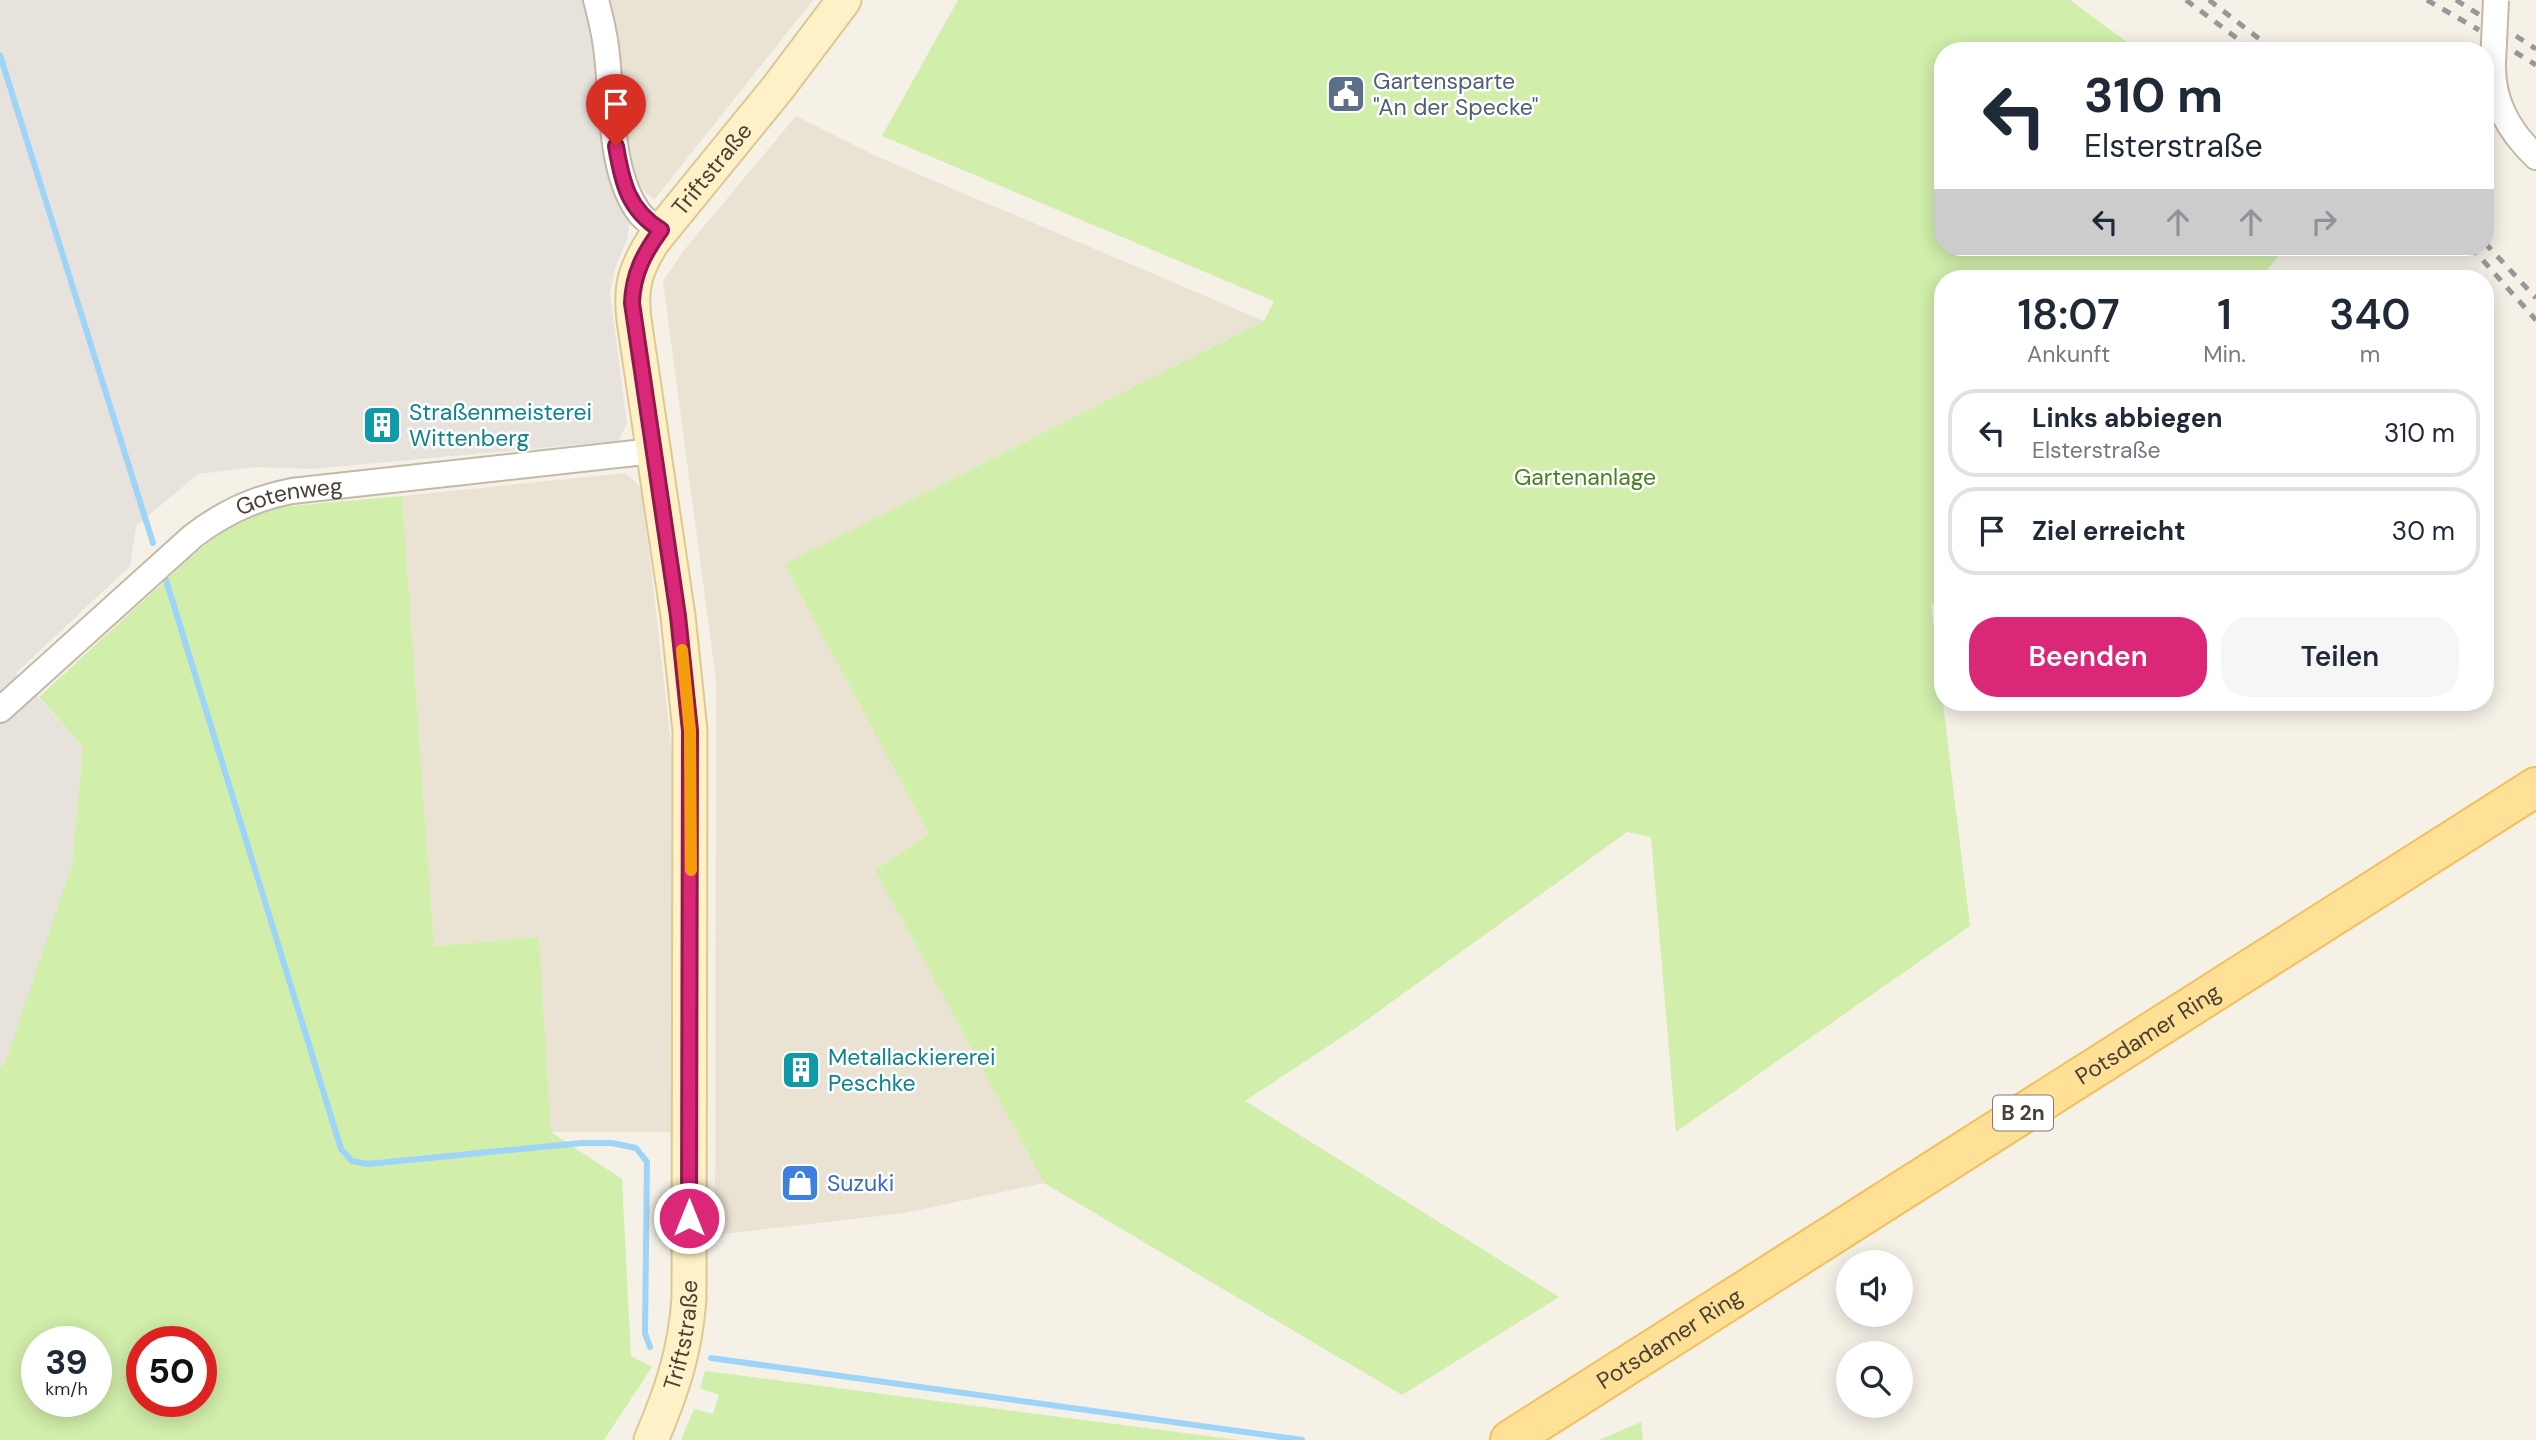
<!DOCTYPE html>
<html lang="de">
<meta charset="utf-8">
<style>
body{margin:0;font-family:"DM Sans",sans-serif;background:#f6f6f7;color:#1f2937;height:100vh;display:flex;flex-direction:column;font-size:26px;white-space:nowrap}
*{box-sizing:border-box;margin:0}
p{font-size:23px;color:#747a83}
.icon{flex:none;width:38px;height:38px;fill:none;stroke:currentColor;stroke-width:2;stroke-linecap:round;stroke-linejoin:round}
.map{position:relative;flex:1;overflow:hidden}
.panel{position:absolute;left:1934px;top:270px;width:560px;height:441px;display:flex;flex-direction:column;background:#fff;border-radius:28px;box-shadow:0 4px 18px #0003}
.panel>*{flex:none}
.guide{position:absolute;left:1934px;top:42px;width:560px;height:214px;border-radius:28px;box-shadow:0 4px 18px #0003;background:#fff;color:#1f2937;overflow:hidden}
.fabs{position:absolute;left:1836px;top:1250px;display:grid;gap:14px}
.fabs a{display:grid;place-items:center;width:77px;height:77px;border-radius:50%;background:#fff;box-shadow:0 4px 18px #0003;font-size:35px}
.speed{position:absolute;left:21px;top:1326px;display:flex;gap:14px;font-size:35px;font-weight:700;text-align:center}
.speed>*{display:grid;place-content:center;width:91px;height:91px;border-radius:50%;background:#fff;box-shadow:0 4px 18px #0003;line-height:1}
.speed small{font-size:18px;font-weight:400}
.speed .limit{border:10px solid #d22;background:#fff;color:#111}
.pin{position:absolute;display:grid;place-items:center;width:60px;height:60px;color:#fff;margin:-72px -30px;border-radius:50% 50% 50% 0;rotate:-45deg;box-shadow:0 0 7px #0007}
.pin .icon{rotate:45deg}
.me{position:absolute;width:77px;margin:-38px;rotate:0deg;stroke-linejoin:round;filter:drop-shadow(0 0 5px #0008)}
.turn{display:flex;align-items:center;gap:24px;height:147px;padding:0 35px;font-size:32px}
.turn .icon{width:91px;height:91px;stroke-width:2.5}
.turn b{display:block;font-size:49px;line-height:60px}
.lanes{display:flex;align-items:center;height:66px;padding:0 35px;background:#0003;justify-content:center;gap:35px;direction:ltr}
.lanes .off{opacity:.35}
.eta{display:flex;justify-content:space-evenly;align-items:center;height:119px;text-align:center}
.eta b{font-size:42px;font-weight:600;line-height:49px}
.cta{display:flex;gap:14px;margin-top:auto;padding:14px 35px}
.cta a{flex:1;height:80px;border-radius:28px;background:#db2777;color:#fff;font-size:28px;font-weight:600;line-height:80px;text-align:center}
.cta a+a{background:#f6f6f7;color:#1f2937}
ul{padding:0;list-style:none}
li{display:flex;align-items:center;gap:21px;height:88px;margin:0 14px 10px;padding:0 21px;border:4px solid #e0e1e3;border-radius:28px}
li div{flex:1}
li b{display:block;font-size:26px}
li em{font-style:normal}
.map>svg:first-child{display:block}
.residential{fill:#eae3d4}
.industrial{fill:#e7e2dc}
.green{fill:#d1eeab;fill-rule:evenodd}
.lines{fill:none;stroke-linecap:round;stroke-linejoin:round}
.stream{stroke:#9dd4f8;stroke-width:6}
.minor-casing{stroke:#c2b9a8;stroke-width:28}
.secondary-casing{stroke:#ddc894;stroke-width:37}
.primary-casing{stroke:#f0c15a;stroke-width:42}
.minor{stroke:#fff;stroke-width:24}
.secondary{stroke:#fff1c7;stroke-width:33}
.primary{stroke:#ffe096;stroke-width:38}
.rail{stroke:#979797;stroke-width:5;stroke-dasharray:9 9;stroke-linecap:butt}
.minor-bridge-casing{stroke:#c2b9a8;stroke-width:28;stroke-linecap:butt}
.minor-bridge{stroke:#fff;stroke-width:24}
.route-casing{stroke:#8e194d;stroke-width:18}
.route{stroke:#db2777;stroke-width:12}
.slow{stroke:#f59e0b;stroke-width:12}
.labels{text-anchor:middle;stroke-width:5;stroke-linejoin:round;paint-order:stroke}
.shield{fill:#fff;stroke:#807a72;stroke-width:2}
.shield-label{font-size:21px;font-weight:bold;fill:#494135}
.service-label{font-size:23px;fill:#4e5e75;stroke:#fff;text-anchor:start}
.street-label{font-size:23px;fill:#494135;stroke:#fff}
.culture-label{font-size:23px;fill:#0d838f;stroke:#fff;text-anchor:start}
.park-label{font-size:23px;fill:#478221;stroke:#fff}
.shop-label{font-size:23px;fill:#366cbe;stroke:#fff;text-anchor:start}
</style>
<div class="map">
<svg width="2536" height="1440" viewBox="0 0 2536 1440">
<rect width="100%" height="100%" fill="#f5f1e7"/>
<!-- residential -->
<g class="residential">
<polygon points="610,0 813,0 654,200 641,188 633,174 626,134 617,29"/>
<polygon points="796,116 876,156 1264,321 784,564 929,834 875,870 1044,1183 905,1213 715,1235 716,680 663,281 685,249"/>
<polygon points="626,473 642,489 673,762 672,1132 551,1132 539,937 434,946 402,496"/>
</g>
<!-- industrial -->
<polygon class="industrial" points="0,0 584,0 589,27 605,149 614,186 629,224 627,240 616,265 610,293 627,424 618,441 311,469 257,467 198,474 136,526 130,566 16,673 83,747 72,864 5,1064 0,1068"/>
<!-- green -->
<g class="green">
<polygon points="958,0 2070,0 2139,51 1942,51 1942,247 2286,247 2260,278 1942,278 1942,595 1931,605 1970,926 1676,1132 1651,837 1627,832 1357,1027 1245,1101 1559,1297 1402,1395 1044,1183 875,870 929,834 784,564 1264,321 1274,301 882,136"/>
<path d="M402 496 434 946 539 937 551 1132 622 1179 631 1356 652 1367 604 1440H0V1068L5 1063 72 864 83 747 39 697 192 556 216 536 247 518 279 507ZM37 1342H96V1402H37ZM142 1342H201V1402H142Z"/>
<polygon points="705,1371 1239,1440 681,1440 694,1409 713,1414 719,1395 700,1388"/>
<polygon points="1641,1422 1643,1440 1599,1440"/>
</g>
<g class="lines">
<!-- stream -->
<g class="stream">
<polyline points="0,55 153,543"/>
<polyline points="166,580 341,1149 352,1161 368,1164 582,1143 612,1143 636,1148 647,1162 645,1333 650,1347"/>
<polyline points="711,1358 1302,1440"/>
</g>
<!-- minor casing -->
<g class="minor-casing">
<g id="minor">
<path d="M596 0C600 15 604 32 606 47 613 98 608 172 640 214 646 221 653 225 661 230"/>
<path d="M2493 63C2492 102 2509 131 2536 157"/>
<path id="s1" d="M0 710 193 536C223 513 254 498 292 491L653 451"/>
</g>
</g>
<!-- secondary casing -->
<g class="secondary-casing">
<g id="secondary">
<path id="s2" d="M651 1440C672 1391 685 1352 689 1299L690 731 678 616 634 320C630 286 635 270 653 241L777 89 844 0"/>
</g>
</g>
<!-- primary casing -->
<g class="primary-casing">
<g id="primary">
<path id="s3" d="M1510 1440 2536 787"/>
</g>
</g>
<!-- minor -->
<use href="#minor" class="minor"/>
<!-- secondary -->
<use href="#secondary" class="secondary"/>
<!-- primary -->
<use href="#primary" class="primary"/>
<!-- rail -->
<g class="rail">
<polyline points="2186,0 2254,51"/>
<polyline points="2209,0 2275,51"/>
<polyline points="2427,0 2479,30"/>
<polyline points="2456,0 2480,15"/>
<polyline points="2516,36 2536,49"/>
<polyline points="2515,52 2536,65"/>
<polyline points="2485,243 2536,298"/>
<polyline points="2471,247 2536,320"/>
</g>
<!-- minor-bridge casing -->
<g class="minor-bridge-casing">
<polyline id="minor-bridge" points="2493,63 2496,0"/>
</g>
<!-- minor-bridge -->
<use href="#minor-bridge" class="minor-bridge"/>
</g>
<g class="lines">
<!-- route casing -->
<g class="route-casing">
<path id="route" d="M616 146C622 182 628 210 661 230 644 253 633 274 632 303L678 616 690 731 689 1218"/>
</g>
<!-- route -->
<use href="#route" class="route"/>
<!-- slow -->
<polyline class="slow" points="682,650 690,731 691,870"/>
</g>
<!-- icons -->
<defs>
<g id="civic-square" transform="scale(2.0125)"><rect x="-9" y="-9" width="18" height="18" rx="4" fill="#5c6f8a" stroke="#fff"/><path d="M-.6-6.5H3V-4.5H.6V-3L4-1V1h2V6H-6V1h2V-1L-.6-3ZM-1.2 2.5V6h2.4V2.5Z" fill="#fff"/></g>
<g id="building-square" transform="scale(2.0125)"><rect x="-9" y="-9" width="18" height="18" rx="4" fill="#0f9aa8" stroke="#fff"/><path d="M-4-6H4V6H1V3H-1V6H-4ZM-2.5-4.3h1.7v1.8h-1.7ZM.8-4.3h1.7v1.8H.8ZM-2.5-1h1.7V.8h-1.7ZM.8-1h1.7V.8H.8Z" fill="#fff"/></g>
<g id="shop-square" transform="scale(2.0125)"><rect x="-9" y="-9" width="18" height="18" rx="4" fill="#3f7fe0" stroke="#fff"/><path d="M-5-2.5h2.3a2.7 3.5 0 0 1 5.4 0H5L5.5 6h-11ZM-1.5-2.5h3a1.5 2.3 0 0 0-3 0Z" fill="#fff"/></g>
</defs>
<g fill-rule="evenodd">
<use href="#civic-square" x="1346" y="94"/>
<use href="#building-square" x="382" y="425"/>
<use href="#building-square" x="801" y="1070"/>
<use href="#shop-square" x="800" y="1183"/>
</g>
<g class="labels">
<!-- shield labels -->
<rect class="shield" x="1993" y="1095.5" width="60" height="35" rx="5"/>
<g class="shield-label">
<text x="2023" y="1120">B 2n</text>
</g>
<!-- service labels -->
<g class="service-label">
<text x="1373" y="89">Gartensparte<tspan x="1373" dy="26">"An der Specke"</tspan></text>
</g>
<!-- street labels -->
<g class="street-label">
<text dy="8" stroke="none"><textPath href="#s2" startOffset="1306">Triftstraße</textPath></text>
<text dy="8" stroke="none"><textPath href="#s1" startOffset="366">Gotenweg</textPath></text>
<text dy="8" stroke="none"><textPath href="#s3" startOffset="756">Potsdamer Ring</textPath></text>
<text dy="8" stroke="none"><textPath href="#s2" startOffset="110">Triftstraße</textPath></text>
<text dy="8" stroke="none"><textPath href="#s3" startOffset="189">Potsdamer Ring</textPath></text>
</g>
<!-- culture labels -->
<g class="culture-label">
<text x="409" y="420">Straßenmeisterei<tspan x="409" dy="26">Wittenberg</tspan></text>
<text x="828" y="1065">Metallackiererei<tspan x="828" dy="26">Peschke</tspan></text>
</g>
<!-- park labels -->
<g class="park-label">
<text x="1585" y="485">Gartenanlage</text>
</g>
<!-- shop labels -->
<g class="shop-label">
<text x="827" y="1191">Suzuki</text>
</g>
</g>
</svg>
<div class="fabs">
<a><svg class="icon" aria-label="sound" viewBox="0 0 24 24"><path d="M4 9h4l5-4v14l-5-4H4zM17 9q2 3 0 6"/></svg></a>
<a><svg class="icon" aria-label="search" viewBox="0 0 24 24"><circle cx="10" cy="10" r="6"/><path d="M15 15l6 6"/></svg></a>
</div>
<div class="speed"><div>39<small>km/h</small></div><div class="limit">50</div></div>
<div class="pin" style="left:616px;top:146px;background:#d93025"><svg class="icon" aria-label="arrive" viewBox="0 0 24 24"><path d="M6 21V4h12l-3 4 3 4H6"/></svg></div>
<svg class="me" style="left:689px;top:1218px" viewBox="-20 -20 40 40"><circle r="17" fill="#db2777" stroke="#fff" stroke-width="3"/><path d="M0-11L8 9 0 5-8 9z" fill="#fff"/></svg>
<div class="guide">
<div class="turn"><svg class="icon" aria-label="left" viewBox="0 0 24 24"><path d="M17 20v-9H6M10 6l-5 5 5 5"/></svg><div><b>310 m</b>Elsterstraße</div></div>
<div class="lanes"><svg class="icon" aria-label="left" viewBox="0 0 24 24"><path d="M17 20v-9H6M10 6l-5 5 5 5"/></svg><svg class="icon off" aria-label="ahead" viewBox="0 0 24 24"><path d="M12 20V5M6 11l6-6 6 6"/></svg><svg class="icon off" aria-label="ahead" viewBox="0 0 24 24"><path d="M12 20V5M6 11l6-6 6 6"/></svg><svg class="icon off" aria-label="right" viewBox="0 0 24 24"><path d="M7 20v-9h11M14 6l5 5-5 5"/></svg></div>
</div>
<section class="panel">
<div class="eta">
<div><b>18:07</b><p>Ankunft</p></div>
<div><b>1</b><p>Min.</p></div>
<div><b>340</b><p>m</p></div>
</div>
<ul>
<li><svg class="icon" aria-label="left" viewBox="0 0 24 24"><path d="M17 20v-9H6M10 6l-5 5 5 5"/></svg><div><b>Links abbiegen</b><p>Elsterstraße</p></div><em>310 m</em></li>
<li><svg class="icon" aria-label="arrive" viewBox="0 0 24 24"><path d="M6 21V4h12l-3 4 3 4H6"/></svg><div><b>Ziel erreicht</b></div><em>30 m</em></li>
</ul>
<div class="cta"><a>Beenden</a><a>Teilen</a></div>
</section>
</div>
